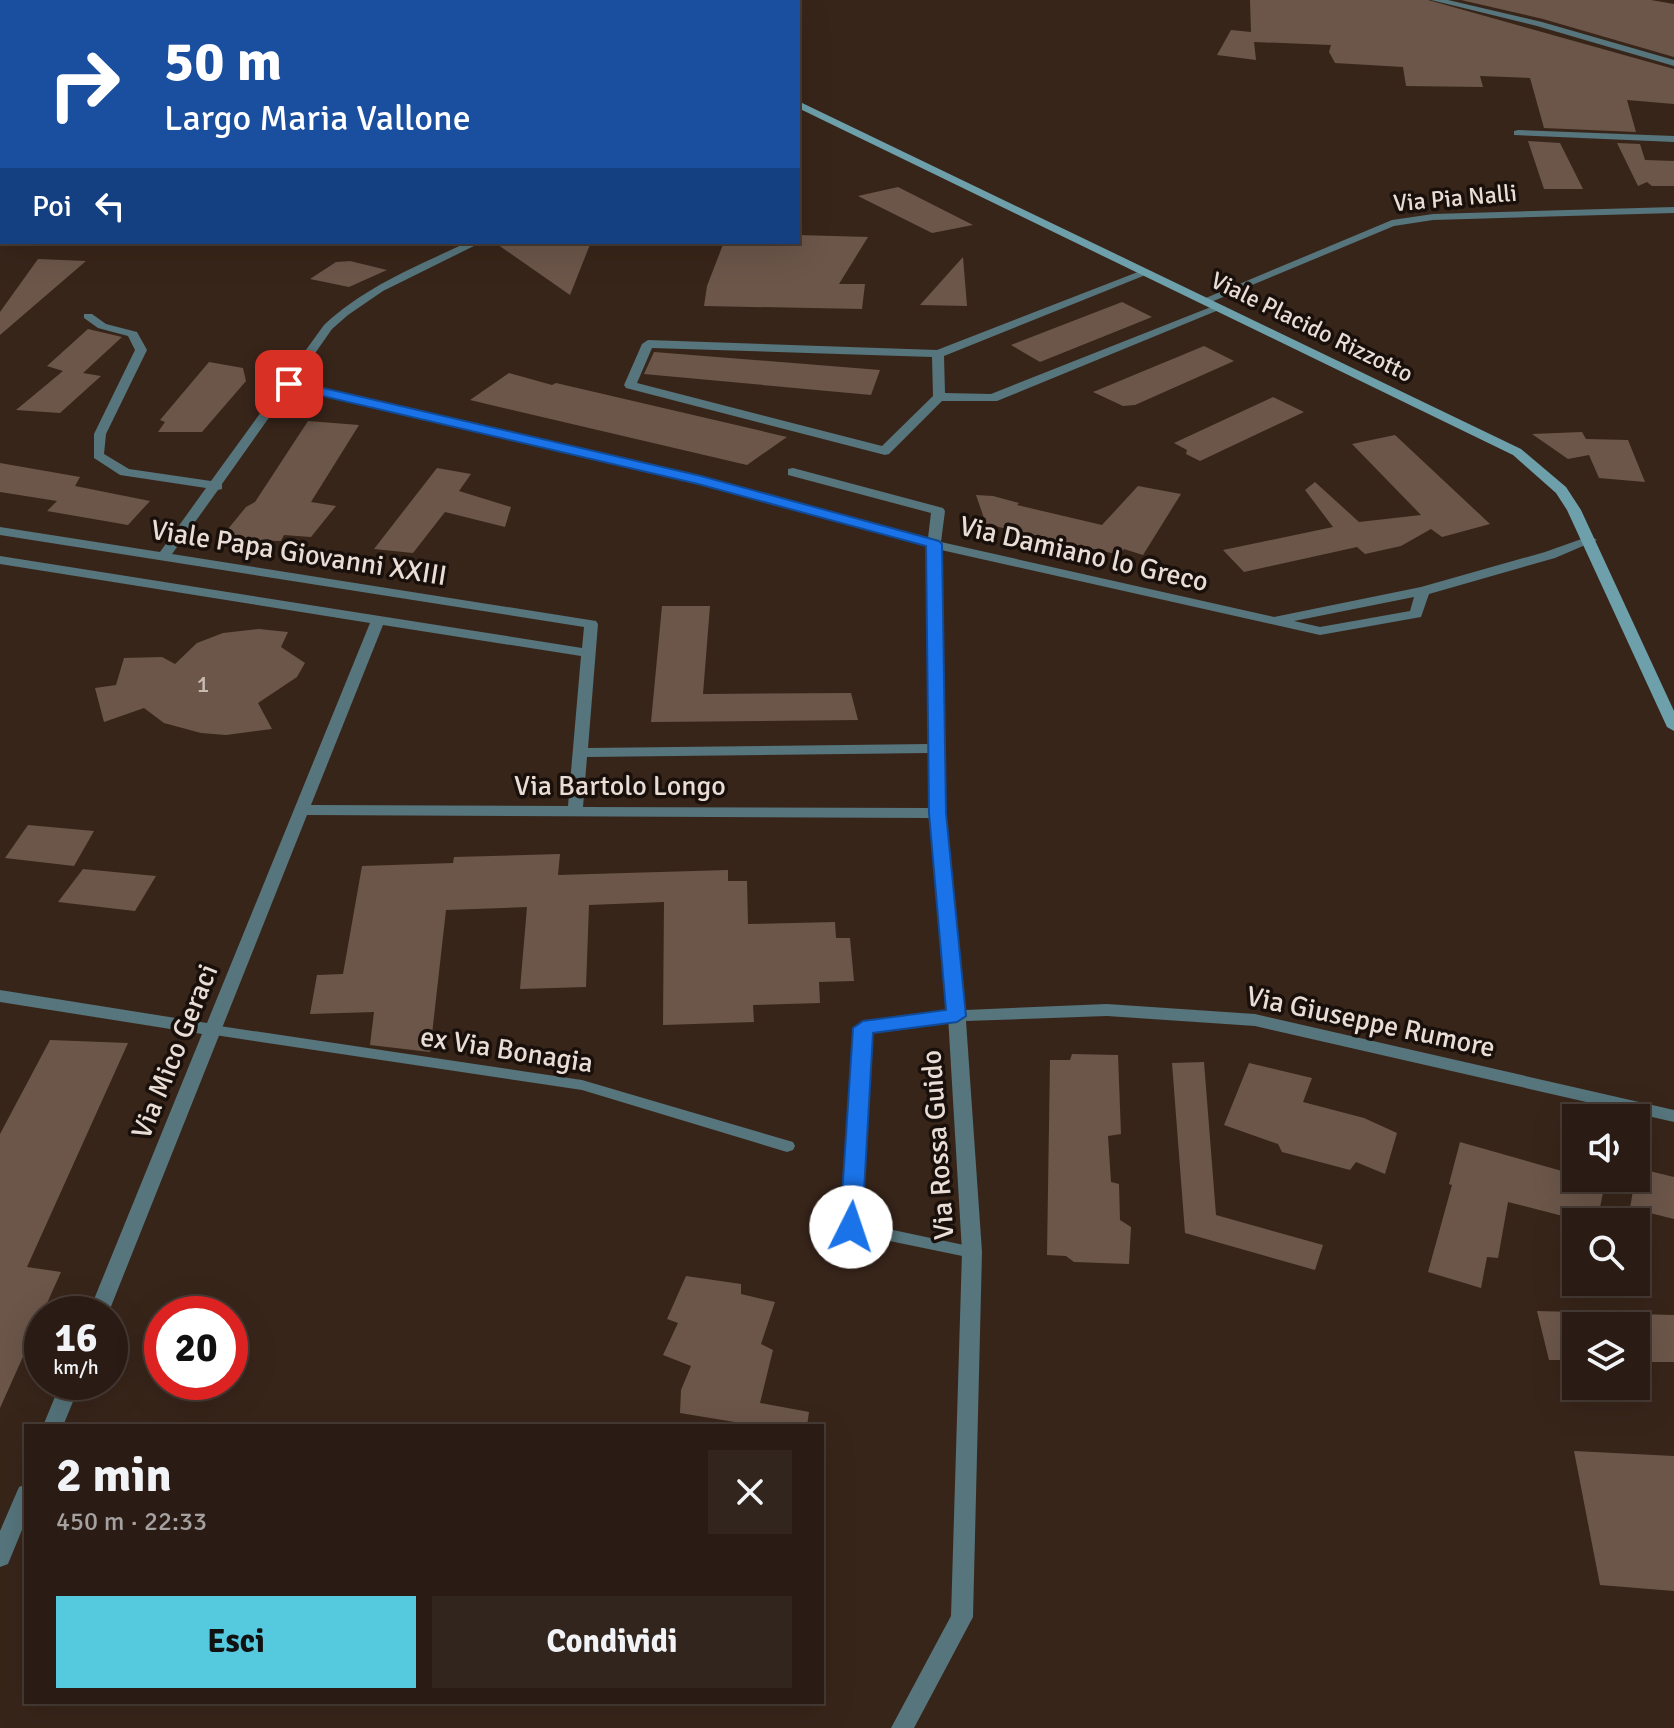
<!DOCTYPE html>
<html lang="it">
<meta charset="utf-8">
<style>
body{margin:0;font-family:Signika,sans-serif;background:#32251d;color:#f1f3f6;height:100vh;display:flex;flex-direction:column;font-size:30px;white-space:nowrap}
*{box-sizing:border-box;margin:0}
p{font-size:26px;color:#a5a1a0}
.icon{flex:none;width:44px;height:44px;fill:none;stroke:currentColor;stroke-width:2;stroke-linecap:round;stroke-linejoin:round}
.map{position:relative;flex:1;overflow:hidden}
.details{position:absolute;left:24px;top:1424px;width:800px;height:280px;display:flex;flex-direction:column;background:#2a1c14;border-radius:0px;box-shadow:0 8px 32px #0002,0 0 0 2px #463a34}
.details>*{flex:none}
.banner{position:absolute;left:0px;top:0px;width:800px;height:244px;box-shadow:0 8px 32px #0002,0 0 0 2px #463a34;background:#1a4fa0;color:#fff;overflow:hidden}
.buttons{position:absolute;left:1562px;top:1104px;display:grid;gap:16px}
.buttons a{display:grid;place-items:center;width:88px;height:88px;border-radius:0px;background:#2a1c14;box-shadow:0 8px 32px #0002,0 0 0 2px #463a34;font-size:40px}
.speed{position:absolute;left:24px;top:1296px;display:flex;gap:16px;font-size:40px;font-weight:700;text-align:center}
.speed>*{display:grid;place-content:center;width:104px;height:104px;border-radius:50%;background:#2a1c14;box-shadow:0 8px 32px #0002,0 0 0 2px #463a34;line-height:1}
.speed small{font-size:20px;font-weight:400}
.speed .limit{border:12px solid #d22;background:#fff;color:#111}
.pin{position:absolute;display:grid;place-items:center;width:68px;height:68px;color:#fff;margin:-34px;border-radius:16px;box-shadow:0 4px 12px #0006}
.me{position:absolute;width:88px;margin:-44px;rotate:4deg;stroke-linejoin:round;filter:drop-shadow(0 0 6px #0008)}
.turn{display:flex;align-items:center;gap:28px;height:168px;padding:0 32px;font-size:36px}
.turn .icon{width:104px;height:104px;stroke-width:2.5}
.turn b{display:block;font-size:56px;line-height:68px}
.then{display:flex;align-items:center;height:76px;padding:0 32px;background:#0003;gap:16px;font-size:30px}
.round{display:grid;place-items:center;flex:none;width:84px;height:84px;border-radius:0px;background:#32251d}
.head{display:flex;align-items:center;justify-content:space-between;height:136px;padding:0 32px}
h1{font-size:48px;font-weight:800;line-height:60px}
.primary-button{display:flex;gap:16px;margin-top:auto;padding:16px 32px}
.primary-button a{flex:1;height:92px;border-radius:0px;background:#55cadf;color:#111;font-size:32px;font-weight:800;line-height:92px;text-align:center}
.primary-button a+a{background:#32251d;color:#f1f3f6}
.map>svg:first-child{display:block}
.building{fill:#6c564a}
.lines{fill:none;stroke-linecap:round;stroke-linejoin:round}
.lane{fill:#56757c;fill-rule:evenodd}
.street{fill:#56757c;fill-rule:evenodd}
.secondary{fill:#6da0ab;fill-rule:evenodd}
.route{fill:#1a73e8;stroke:#114b97;stroke-width:2}
.labels{text-anchor:middle;stroke-width:7;stroke-linejoin:round;paint-order:stroke}
.far-street-label{font-size:24px;fill:#e9ddd5;stroke:#19100b}
.number-label{font-size:24px;fill:#cabbb2}
.street-label{font-size:28px;fill:#e9ddd5;stroke:#19100b}
</style>
<div class="map">
<svg width="1674" height="1728" viewBox="0 0 1674 1728">
<rect width="100%" height="100%" fill="#38251a"/>
<!-- building -->
<g class="building">
<polygon points="1250,0 1428,0 1674,69 1674,104 1627,100 1636,132 1544,128 1530,78 1480,76 1483,87 1406,86 1403,67 1335,63 1329,52 1331,45 1254,42 1256,60 1217,55 1231,30 1251,32"/>
<polygon points="1461,0 1651,0 1674,4 1674,57 1543,19"/>
<polygon points="1528,141 1560,143 1583,189 1544,189"/>
<polygon points="1617,143 1640,144 1645,160 1674,161 1674,186 1652,186 1647,182 1638,186"/>
<polygon points="898,187 973,225 932,233 858,196"/>
<polygon points="798,235 868,237 839,284 865,284 862,309 704,306 707,286 724,242 798,242"/>
<polygon points="494,242 591,242 570,295"/>
<polygon points="963,257 967,306 920,305"/>
<polygon points="38,259 86,261 0,335 0,312"/>
<polygon points="350,261 387,270 349,287 310,279 336,262"/>
<polygon points="1122,302 1152,317 1040,362 1011,345"/>
<polygon points="88,329 122,337 83,373 101,376 60,413 16,410 63,371 47,366"/>
<polygon points="1204,346 1234,361 1135,405 1123,406 1093,392"/>
<polygon points="654,352 880,370 871,395 644,374"/>
<polygon points="209,362 243,368 246,381 202,432 158,432 165,422 160,420"/>
<polygon points="509,373 552,385 556,383 787,437 747,465 470,400"/>
<polygon points="1273,397 1304,412 1200,461 1186,454 1187,450 1174,443"/>
<polygon points="308,421 359,425 311,502 336,506 311,537 284,535 281,541 219,540 246,507 255,502"/>
<polygon points="1582,432 1586,439 1628,440 1645,482 1599,478 1589,455 1568,459 1532,434"/>
<polygon points="1395,435 1490,524 1442,537 1431,529 1401,546 1365,554 1357,547 1244,572 1223,550 1333,527 1305,490 1315,482 1359,522 1421,515 1352,444"/>
<polygon points="0,463 80,477 75,486 150,501 128,525 47,511 57,501 0,492"/>
<polygon points="437,468 471,474 459,491 511,507 505,527 445,512 413,553 374,549"/>
<polygon points="1138,486 1181,494 1143,555 1124,549 1120,555 986,524 976,495 993,496 1019,503 1017,505 1102,525"/>
<polygon points="662,606 710,606 703,694 851,693 858,720 651,722"/>
<polygon points="259,629 288,632 281,647 305,663 297,677 258,703 272,729 226,735 201,733 164,723 144,708 104,722 95,688 116,685 124,658 162,657 175,664 197,643 223,633"/>
<polygon points="28,825 94,831 74,866 5,858"/>
<polygon points="560,854 558,875 728,870 728,881 747,881 748,924 835,922 836,938 850,938 854,981 819,982 820,1003 753,1005 754,1022 663,1025 664,902 589,905 586,987 520,989 527,907 446,910 430,1052 370,1045 374,1012 310,1014 317,975 343,974 362,866 453,863 454,857"/>
<polygon points="83,869 156,876 135,911 58,902"/>
<polygon points="50,1040 128,1043 27,1267 61,1272 0,1408 0,1134"/>
<polygon points="1072,1054 1118,1055 1121,1134 1108,1136 1111,1182 1119,1184 1120,1220 1131,1227 1129,1264 1074,1262 1066,1256 1047,1255 1050,1060 1070,1060"/>
<polygon points="1204,1062 1216,1215 1323,1245 1315,1270 1185,1233 1172,1063"/>
<polygon points="1249,1063 1312,1078 1303,1102 1364,1118 1397,1133 1385,1174 1356,1162 1350,1170 1282,1152 1278,1144 1224,1125"/>
<polygon points="1460,1142 1576,1175 1576,1178 1605,1183 1597,1222 1586,1222 1508,1202 1498,1258 1487,1257 1481,1288 1428,1272 1452,1185 1449,1184"/>
<polygon points="1637,1168 1674,1177 1674,1219 1630,1208"/>
<polygon points="686,1276 741,1284 741,1294 775,1302 761,1344 773,1350 760,1403 809,1412 807,1426 759,1426 680,1413 681,1390 691,1366 663,1355 678,1323 667,1319"/>
<polygon points="1537,1311 1576,1312 1576,1360 1549,1360"/>
<polygon points="1636,1314 1674,1315 1674,1362 1636,1362"/>
<polygon points="1574,1451 1674,1456 1674,1591 1600,1585"/>
</g>
<g class="lines">
<!-- lane -->
<g class="lane">
<polygon points="957,1011 962,1012 965,1016 962,1020 870,1032 860,1223 978,1248 980,1252 978,1256 972,1258 851,1233 845,1231 843,1227 855,1028 858,1024 863,1023"/>
<polygon points="213,1025 582,1080 793,1142 795,1146 793,1150 787,1152 582,1090 208,1034 205,1030 208,1026"/>
</g>
<!-- street -->
<g class="street">
<polygon points="1431,0 1448,0 1542,22 1674,60 1674,66 1537,26"/>
<polygon points="1518,130 1674,136 1674,142 1514,135 1514,131"/>
<polygon points="1674,207 1674,213 1433,220 1394,226 1211,302 1201,300 1392,220 1433,214"/>
<path d="M468 242H482L383 291 348 315 332 329 295 382 701 476 928 538 931 513 788 475V469L793 468 943 508 945 511 941 542 1274 617 1421 587 1545 552 1590 536 1597 540 1555 558 1429 594 1421 617 1320 635 941 550 945 813 965 1010 1107 1004 1255 1014 1674 1110V1122L1255 1026 1107 1016 966 1021 982 1252 973 1617 914 1728H891L951 1616 962 1252 948 1016 930 818 307 815 108 1314H88L202 1034 0 1002V990L207 1023 370 623 0 564V556L582 648 584 627 0 535V527L160 552 206 488 120 475 94 458V434L135 350 128 336 98 328 84 318V314H92L106 324 137 332 147 350 106 434 104 454 129 469 211 481 324 325C366 286 417 266 468 242ZM290 388 698 483 927 546 929 744 588 748 598 624 596 621 172 554 218 490 222 489V484ZM1414 597 1410 611 1320 627 1294 621ZM383 625 581 656 568 806 311 805ZM929 753V808L583 807 587 757Z"/>
<path d="M1143 270 1153 272 944 356 945 393 991 394 1216 305 1226 307 997 401H942L889 454 885 455 626 388 624 385 642 344 648 340 937 350ZM652 348 932 357 933 396 882 446 637 383Z"/>
<polygon points="61,1382 81,1382 63,1426 43,1426"/>
<polygon points="26,1484 26,1520 8,1564 0,1567 0,1531 19,1487"/>
</g>
<!-- secondary -->
<g class="secondary">
<polygon points="148,0 158,0 146,2"/>
<polygon points="389,0 411,0 413,2 391,2"/>
<polygon points="798,101 1521,449 1566,487 1581,510 1674,711 1674,731 1667,727 1567,510 1556,493 1513,455 798,108"/>
<polygon points="2,110 2,117 0,118 0,111"/>
</g>
</g>
<!-- route -->
<polygon class="route" points="289,380 701,476 939,541 942,544 946,813 966,1016 957,1022 873,1033 862,1227 858,1233 843,1233 840,1227 853,1028 863,1021 946,1010 929,813 926,546 698,484 284,387 284,381"/>
<g class="labels">
<!-- far-street labels -->
<g class="far-street-label">
<text transform="translate(1455 198) rotate(-5)" y="8">Via Pia Nalli</text>
<text transform="translate(1312 327) rotate(26)" y="8">Viale Placido Rizzotto</text>
</g>
<!-- number labels -->
<g class="number-label">
<text x="203" y="692">1</text>
</g>
<!-- street labels -->
<g class="street-label">
<text transform="translate(299 552) rotate(9)" y="10">Viale Papa Giovanni XXIII</text>
<text transform="translate(1084 553) rotate(13)" y="10">Via Damiano lo Greco</text>
<text x="620" y="795">Via Bartolo Longo</text>
<text transform="translate(1371 1021) rotate(12)" y="10">Via Giuseppe Rumore</text>
<text transform="translate(507 1049) rotate(9)" y="10">ex Via Bonagia</text>
<text transform="translate(174 1051) rotate(-68)" y="10">Via Mico Geraci</text>
<text transform="translate(937 1145) rotate(-94)" y="10">Via Rossa Guido</text>
</g>
</g>
</svg>
<div class="buttons">
<a><svg class="icon" aria-label="sound" viewBox="0 0 24 24"><path d="M4 9h4l5-4v14l-5-4H4zM17 9q2 3 0 6"/></svg></a>
<a><svg class="icon" aria-label="search" viewBox="0 0 24 24"><circle cx="10" cy="10" r="6"/><path d="M15 15l6 6"/></svg></a>
<a><svg class="icon" aria-label="layers" viewBox="0 0 24 24"><path d="M12 4l9 5-9 5-9-5zM3 14l9 5 9-5"/></svg></a>
</div>
<div class="speed"><div>16<small>km/h</small></div><div class="limit">20</div></div>
<div class="pin" style="left:289px;top:384px;background:#d93025"><svg class="icon" aria-label="arrive" viewBox="0 0 24 24"><path d="M6 21V4h12l-3 4 3 4H6"/></svg></div>
<svg class="me" style="left:851px;top:1227px" viewBox="-20 -20 40 40"><circle r="19" fill="#fff"/><path d="M0-13L10 11 0 6-10 11z" fill="#1a73e8"/></svg>
<div class="banner">
<div class="turn"><svg class="icon" aria-label="right" viewBox="0 0 24 24"><path d="M7 20v-9h11M14 6l5 5-5 5"/></svg><div><b>50 m</b>Largo Maria Vallone</div></div>
<div class="then">Poi<svg class="icon" aria-label="left" viewBox="0 0 24 24"><path d="M17 20v-9H6M10 6l-5 5 5 5"/></svg></div>
</div>
<section class="details">
<div class="head"><div><h1>2 min</h1><p>450 m · 22:33</p></div><a class="round"><svg class="icon" aria-label="close" viewBox="0 0 24 24"><path d="M6 6l12 12M18 6L6 18"/></svg></a></div>
<div class="primary-button"><a>Esci</a><a>Condividi</a></div>
</section>
</div>
